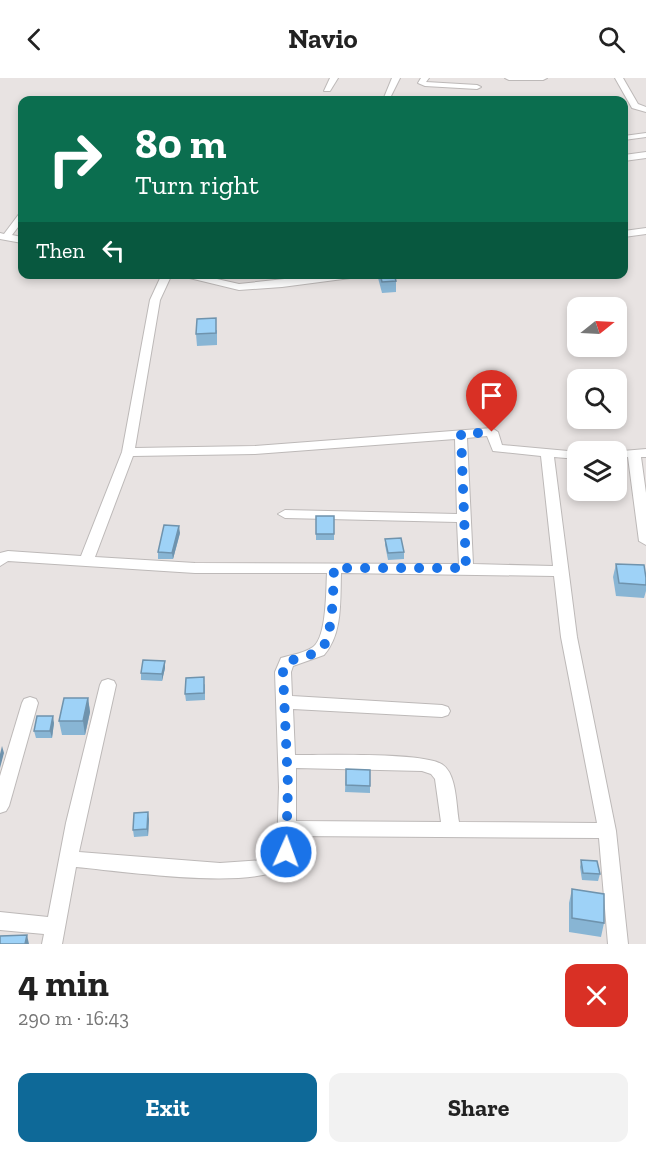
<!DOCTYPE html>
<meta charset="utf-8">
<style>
body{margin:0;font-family:"Zilla Slab",serif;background:#f2f2f2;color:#222;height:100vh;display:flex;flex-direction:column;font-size:22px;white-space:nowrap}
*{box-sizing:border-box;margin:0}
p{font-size:20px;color:#767676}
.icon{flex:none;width:33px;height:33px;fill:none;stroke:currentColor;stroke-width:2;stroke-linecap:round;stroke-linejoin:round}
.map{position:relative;height:866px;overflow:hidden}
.details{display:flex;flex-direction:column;background:#fff;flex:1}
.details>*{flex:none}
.guide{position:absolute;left:18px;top:18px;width:610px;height:183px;border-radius:12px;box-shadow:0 3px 9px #0003;background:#0b6e4f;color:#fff;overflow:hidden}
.needle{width:39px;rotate:72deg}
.controls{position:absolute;left:567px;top:219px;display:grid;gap:12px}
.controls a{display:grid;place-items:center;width:60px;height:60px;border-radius:12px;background:#fff;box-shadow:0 3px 9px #0003;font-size:30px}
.pin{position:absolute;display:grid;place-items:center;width:51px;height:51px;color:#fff;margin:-62px -26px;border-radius:50% 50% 50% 0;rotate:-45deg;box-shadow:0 0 6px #0007}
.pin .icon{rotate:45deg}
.me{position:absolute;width:66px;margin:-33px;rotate:2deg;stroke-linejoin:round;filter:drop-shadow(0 0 4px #0008)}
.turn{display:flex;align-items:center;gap:21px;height:126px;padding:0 18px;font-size:27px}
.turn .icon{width:78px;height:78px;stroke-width:2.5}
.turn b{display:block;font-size:42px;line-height:51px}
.then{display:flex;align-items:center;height:57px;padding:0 18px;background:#0003;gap:12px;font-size:22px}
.round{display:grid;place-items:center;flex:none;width:63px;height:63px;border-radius:12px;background:#f2f2f2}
.headline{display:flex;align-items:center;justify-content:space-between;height:102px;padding:0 18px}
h1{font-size:36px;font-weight:800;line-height:45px}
.cta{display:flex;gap:12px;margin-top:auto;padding:12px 18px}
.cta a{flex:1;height:69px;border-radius:12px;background:#0e6998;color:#fff;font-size:24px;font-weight:800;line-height:69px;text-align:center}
.cta a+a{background:#f2f2f2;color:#222}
header{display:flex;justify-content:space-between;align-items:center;height:78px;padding:0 18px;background:#fff;font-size:27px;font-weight:800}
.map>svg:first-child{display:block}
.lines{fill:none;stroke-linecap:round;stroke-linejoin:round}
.minor-casing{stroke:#bdb9b8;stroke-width:2}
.minor{fill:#fff;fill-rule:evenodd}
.wall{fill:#88b5d4}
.shaded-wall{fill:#6f93ad}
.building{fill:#9ed2f7;stroke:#6f93ad;stroke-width:1.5}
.route{stroke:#1a73e8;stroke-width:10;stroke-dasharray:0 18}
</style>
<header><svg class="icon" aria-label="back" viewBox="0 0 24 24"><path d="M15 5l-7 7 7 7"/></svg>Navio<svg class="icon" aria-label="search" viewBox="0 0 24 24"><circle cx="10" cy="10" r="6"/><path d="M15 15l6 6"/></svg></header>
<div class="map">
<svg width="646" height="866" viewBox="0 0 646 866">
<rect width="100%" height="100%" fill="#e8e3e2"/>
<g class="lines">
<!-- minor casing -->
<g class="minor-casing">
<g id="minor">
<polygon points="330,0 338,0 330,13 324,13"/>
<polygon points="392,0 400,0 389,22 383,22"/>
<polygon points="421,0 429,0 426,4 477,7 481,9 477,11 425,8 418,5"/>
<polygon points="505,0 547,0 543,2 509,2"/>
<polygon points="615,0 623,0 638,26 646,29 646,34 632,30"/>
<polygon points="646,55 646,59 624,62 624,58"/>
<polygon points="646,74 646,80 624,83 624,77"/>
<polygon points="22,135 22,144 12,157 22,159 22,165 0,161 0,155 4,156 19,136"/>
<polygon points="646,150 646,156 624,159 624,153"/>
<path d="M162 196H172L160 222 135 370 255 368 492 350 498 354 502 367 579 374H578V381L554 379 577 559 616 753 628 866H608L599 760 296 758C295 770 295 784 283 790 248 812 121 793 76 789L62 866H42L44 856 0 852V834L48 839 66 745 100 607 102 603 108 601 114 603 116 607 79 774 220 785 264 782 272 778 277 772 279 709 275 594 281 580C291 577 305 575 313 569 327 559 326 511 327 495H195L8 483 0 488V475L8 473 81 478 122 374 150 222ZM487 358 493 373 541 378 553 488 473 486 467 360ZM455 361 457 436 285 432 278 436 285 440 457 444 459 486 195 485 95 479 133 378 255 376ZM341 495 554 498 561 559 597 745 459 744C456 728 457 697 443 687 427 674 321 677 295 677L293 631 442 639 448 637 450 633 448 629 442 627 292 618 291 594 293 588 324 577C343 556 340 521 341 495ZM296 690 422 693 431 696 435 701 441 744 296 743Z"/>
<polygon points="173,196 195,196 239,206 331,196 363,196 358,199 282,209 239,212"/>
<polygon points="646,371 646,379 641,379 646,415 646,467 639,463 628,379 616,380 616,374 611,374"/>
<polygon points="30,619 36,621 38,625 9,728 6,733 0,735 0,698 22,625 24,621"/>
</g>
</g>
<!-- minor -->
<use href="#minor" class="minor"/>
</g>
<!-- wall -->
<g class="wall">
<polygon points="377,196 394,196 396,203 396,214 382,215"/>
<polygon points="217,252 217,267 197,268 196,256"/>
<rect x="316" y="438" width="18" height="24"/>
<polygon points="180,455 173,481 158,481 158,474"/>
<polygon points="385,461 404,474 404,481 388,482 385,467"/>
<polygon points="616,486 646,500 646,513 644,520 616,518 613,499"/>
<polygon points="165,583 165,590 162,603 141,602 141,595"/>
<polygon points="205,606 205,622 186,623 185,616"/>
<polygon points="88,620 90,634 85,657 62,657 59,643"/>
<polygon points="54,645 52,660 36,660 34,653"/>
<polygon points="346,691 370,692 370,715 345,714"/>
<polygon points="149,741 148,758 134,759 133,752"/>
<polygon points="581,782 600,796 598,803 582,802 580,789"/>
<polygon points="572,811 604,845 601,859 569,854 569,825"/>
</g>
<!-- shaded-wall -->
<g class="shaded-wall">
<polygon points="179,448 180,455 173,481 172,475"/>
<polygon points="165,583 165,590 162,603 162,596"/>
<polygon points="88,620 90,634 85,657 83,643"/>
<polygon points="53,638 54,645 52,660 50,653"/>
<polygon points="2,668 4,675 0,690 0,676"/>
<polygon points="148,734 149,741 148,758 147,751"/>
<polygon points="27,857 29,866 25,866"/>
</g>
<!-- building -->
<g class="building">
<polygon points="380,196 394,196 396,203 382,204"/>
<polygon points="216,240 216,255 196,256 197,241"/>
<rect x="316" y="438" width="18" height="18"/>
<polygon points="164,447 179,448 172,475 158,474"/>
<polygon points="401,460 404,474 388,475 385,461"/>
<polygon points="616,486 644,487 646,500 646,507 619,505"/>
<polygon points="143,582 165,583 162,596 141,595"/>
<polygon points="204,599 204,615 185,616 186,600"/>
<polygon points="64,620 88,620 83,643 59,643"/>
<polygon points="37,638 53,638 50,653 34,653"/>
<polygon points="346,691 370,692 370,708 346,707"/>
<polygon points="148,734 147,751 133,752 134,735"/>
<polygon points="581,782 597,783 600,796 583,795"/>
<polygon points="572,811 604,816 604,845 572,840"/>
<polygon points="27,857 25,866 0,866 0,858"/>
</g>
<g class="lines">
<!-- route -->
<path class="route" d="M286 774 288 708 283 594 287 584C297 580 310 578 319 573 334 564 333 507 334 490H466L461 356 492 354"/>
</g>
</svg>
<div class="controls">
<a><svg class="needle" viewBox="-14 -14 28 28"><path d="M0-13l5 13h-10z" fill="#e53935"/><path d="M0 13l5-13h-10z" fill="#767676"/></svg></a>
<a><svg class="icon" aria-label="search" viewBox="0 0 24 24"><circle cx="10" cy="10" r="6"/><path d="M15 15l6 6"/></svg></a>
<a><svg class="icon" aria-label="layers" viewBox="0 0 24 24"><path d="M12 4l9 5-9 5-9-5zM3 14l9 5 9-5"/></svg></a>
</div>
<div class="pin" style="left:492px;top:354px;background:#d93025"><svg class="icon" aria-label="arrive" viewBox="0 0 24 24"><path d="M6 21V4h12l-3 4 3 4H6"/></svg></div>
<svg class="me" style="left:286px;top:774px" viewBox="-20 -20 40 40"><circle r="17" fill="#1a73e8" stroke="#fff" stroke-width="3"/><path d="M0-11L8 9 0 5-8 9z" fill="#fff"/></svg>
<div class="guide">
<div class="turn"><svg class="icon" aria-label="right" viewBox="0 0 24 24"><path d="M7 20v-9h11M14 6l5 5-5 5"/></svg><div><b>80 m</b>Turn right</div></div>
<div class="then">Then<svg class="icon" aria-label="left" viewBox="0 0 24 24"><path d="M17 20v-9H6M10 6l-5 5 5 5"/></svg></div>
</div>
</div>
<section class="details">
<div class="headline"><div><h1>4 min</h1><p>290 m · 16:43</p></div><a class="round" style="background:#d93025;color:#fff"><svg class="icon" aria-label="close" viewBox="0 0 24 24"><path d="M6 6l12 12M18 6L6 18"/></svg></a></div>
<div class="cta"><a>Exit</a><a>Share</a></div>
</section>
